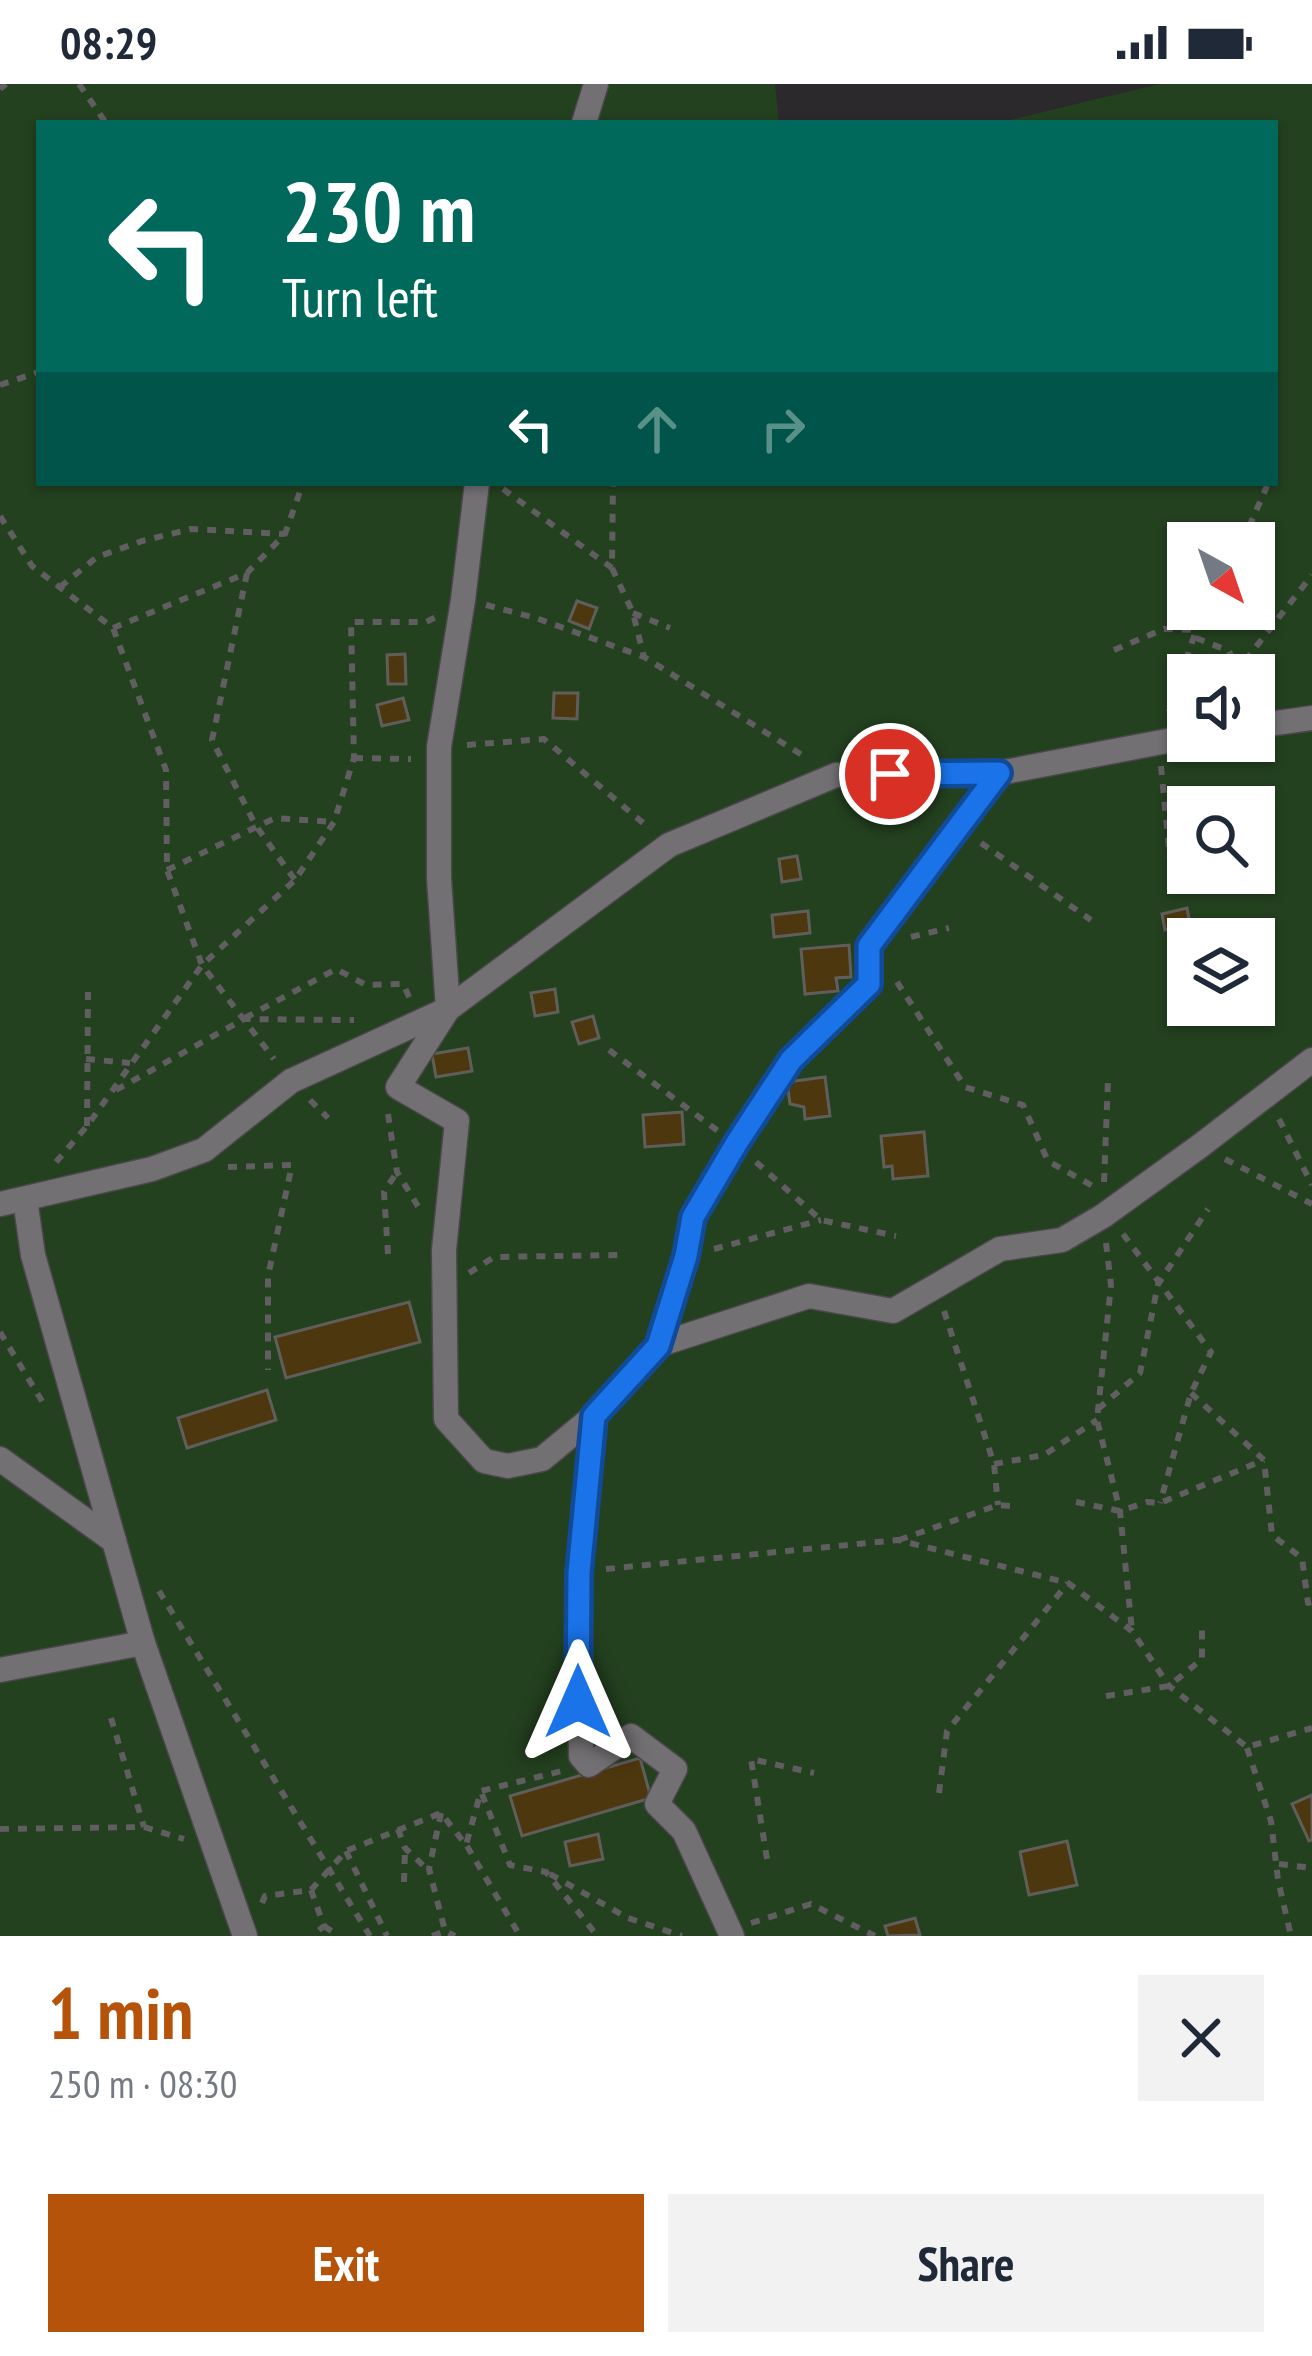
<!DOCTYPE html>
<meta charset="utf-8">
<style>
body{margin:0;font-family:"PT Sans Narrow",sans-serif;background:#f2f2f3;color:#1f2937;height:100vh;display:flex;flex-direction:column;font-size:45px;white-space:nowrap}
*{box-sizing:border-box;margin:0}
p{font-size:39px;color:#747a83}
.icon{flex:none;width:66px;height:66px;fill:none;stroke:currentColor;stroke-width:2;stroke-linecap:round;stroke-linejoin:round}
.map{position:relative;height:1852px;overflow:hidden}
.panel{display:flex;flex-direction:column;background:#fff;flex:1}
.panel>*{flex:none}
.guide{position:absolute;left:36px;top:36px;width:1242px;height:366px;border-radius:0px;box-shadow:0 3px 9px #0004;background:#00695c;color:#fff;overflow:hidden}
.needle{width:78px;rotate:140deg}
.fabs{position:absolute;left:1167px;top:438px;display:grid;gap:24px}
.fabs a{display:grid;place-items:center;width:108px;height:108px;border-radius:0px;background:#fff;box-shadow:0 3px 9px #0004;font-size:60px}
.pin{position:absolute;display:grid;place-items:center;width:102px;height:102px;color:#fff;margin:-51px;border:6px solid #fff;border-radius:50%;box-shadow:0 3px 12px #0007}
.me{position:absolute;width:132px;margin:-66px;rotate:0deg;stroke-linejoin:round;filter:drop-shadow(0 0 9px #0008)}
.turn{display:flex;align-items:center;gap:42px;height:252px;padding:0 48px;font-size:54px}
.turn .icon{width:156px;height:156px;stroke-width:2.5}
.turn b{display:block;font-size:84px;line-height:102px}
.lanes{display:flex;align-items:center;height:114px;padding:0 48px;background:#0003;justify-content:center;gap:60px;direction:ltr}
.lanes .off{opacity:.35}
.round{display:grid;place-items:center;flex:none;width:126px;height:126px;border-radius:0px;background:#f2f2f3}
.summary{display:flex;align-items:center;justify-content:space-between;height:204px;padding:0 48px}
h1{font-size:72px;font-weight:700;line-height:90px;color:#b45309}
.primary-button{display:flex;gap:24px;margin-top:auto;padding:24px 48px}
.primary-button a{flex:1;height:138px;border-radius:0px;background:#b45309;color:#fff;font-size:48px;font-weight:700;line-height:138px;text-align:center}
.primary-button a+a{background:#f2f2f3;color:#1f2937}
.status{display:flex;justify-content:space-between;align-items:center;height:84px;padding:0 60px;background:#fff;direction:ltr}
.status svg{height:33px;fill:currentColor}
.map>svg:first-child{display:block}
.green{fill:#23401f;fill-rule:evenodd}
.building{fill:#4d370e;stroke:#605e5b;stroke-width:3}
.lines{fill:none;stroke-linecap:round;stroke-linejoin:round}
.street-casing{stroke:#494749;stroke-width:27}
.path{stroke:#605e60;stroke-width:6;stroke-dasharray:9 9;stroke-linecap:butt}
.street{stroke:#727073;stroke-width:24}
.route-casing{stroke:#114b97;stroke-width:30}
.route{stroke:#1a73e8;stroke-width:21}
</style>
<div class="status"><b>08:29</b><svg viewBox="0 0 49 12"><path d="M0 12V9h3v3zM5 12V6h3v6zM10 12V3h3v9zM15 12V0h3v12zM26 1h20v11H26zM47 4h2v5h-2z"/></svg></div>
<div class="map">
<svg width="1312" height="1852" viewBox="0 0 1312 1852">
<rect width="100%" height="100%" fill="#2b292b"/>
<!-- green -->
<path class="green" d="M0 0H775L779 39H39V399H1275V39H997L1159 0H1312V1852H0ZM1188 459H1254V525H1188ZM1188 591H1254V657H1188ZM1188 723H1254V789H1188ZM1188 855H1254V921H1188Z"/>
<!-- building -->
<g class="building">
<polygon points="577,517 597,524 589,545 569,537"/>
<polygon points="405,570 406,600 388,600 387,571"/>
<polygon points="554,609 578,609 577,635 553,634"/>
<polygon points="403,614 409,636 382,642 377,621"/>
<polygon points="797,772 801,795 782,798 779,775"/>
<polygon points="1187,824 1190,840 1165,846 1162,830"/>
<polygon points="808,827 810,849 774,853 772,831"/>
<polygon points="849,861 851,893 836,894 838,907 805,910 801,865"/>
<polygon points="555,905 558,928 535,932 531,909"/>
<polygon points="593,932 599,954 579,960 572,938"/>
<polygon points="468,964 472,987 436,993 432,970"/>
<polygon points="825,993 830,1032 805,1035 804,1023 790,1020 787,998"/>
<polygon points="682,1028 684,1060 645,1063 643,1031"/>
<polygon points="924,1048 928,1092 893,1095 892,1082 884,1083 881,1052"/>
<polygon points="409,1218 420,1258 286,1294 275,1253"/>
<polygon points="267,1306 276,1336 187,1364 178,1334"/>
<polygon points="640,1674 651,1714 522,1752 510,1712"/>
<polygon points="1312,1711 1312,1756 1309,1757 1292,1720"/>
<polygon points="598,1750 603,1775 570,1782 565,1758"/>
<polygon points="1067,1757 1077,1801 1029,1811 1020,1768"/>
<polygon points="915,1834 920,1851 888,1852 885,1842"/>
</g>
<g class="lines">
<!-- street casing -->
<g class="street-casing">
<g id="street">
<polyline points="584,39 596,0"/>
<polyline points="477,399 463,516 439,663 439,794 448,925 398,1003 457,1037 444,1166 446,1335 484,1377 508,1382 542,1375 594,1332 658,1261 686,1173 693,1133 736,1060 791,976 869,900 869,862 999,689"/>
<polyline points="1254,642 1312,634"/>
<polyline points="25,1115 33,1171 143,1559 245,1852"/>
<polyline points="0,1120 152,1085 204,1066 291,997 448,925 669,761 836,691 999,689 1188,653"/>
<polyline points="658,1261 809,1212 893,1227 1000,1165 1062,1156 1103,1132 1200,1062 1312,976"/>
<polyline points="594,1332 579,1489 581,1672 589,1681 631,1652 675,1685 657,1720 684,1747 732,1852"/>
<polyline points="0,1375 114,1457"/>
<polyline points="0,1586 143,1559"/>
</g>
</g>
<!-- path -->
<g class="path">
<polyline points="79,0 106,39"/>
<polyline points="0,5 6,0"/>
<polyline points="0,301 39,288"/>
<polyline points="503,405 612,484 613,399"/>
<polyline points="0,432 32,482 113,544 166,686 167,786 202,881 274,975"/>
<polyline points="1242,459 1267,402"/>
<polyline points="612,484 633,529 644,573"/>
<polyline points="247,489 212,656 256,742 295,796"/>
<polyline points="60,503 97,473 142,457 191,445 285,450"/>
<polyline points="486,521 536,534 644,573 807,674"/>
<polyline points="633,529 670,544"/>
<polyline points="113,544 247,489 285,450 303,399"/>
<polyline points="1196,554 1229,567 1237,586"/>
<polyline points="1114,566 1164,545 1196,546"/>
<polyline points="1234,591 1312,491"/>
<polyline points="1169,628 1196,546 1207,525"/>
<polyline points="467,661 544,655 649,744"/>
<polyline points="354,674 411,675"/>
<polyline points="1161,682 1171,786"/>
<polyline points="981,759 1091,836"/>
<polyline points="167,786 275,734 334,738"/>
<polyline points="911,853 949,844"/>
<polyline points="897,898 965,1003 1023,1021 1048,1077 1098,1105"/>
<polyline points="245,934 336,885 366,901 403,900 410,915"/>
<polyline points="609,966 718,1047"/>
<polyline points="86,975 130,979"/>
<polyline points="116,1006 244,935 354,936"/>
<polyline points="310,1016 328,1034"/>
<polyline points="388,1030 397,1088 422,1129"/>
<polyline points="1279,1035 1312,1101"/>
<polyline points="87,1042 88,908"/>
<polyline points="1225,1075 1312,1120"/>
<polyline points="56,1078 87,1042 202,881 295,796 334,738 354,674 351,538 426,538 436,533"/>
<polyline points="756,1078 821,1136 896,1152"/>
<polyline points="228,1083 292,1081 268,1192 268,1286"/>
<polyline points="1104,1098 1108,996"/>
<polyline points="1123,1150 1211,1268 1191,1309 1160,1419"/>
<polyline points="1106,1159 1111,1201 1097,1336 1120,1427 1132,1547"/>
<polyline points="714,1165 821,1136"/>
<polyline points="388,1170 384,1108 397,1088"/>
<polyline points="469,1189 494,1173 623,1171"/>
<polyline points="944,1227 994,1380 998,1421"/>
<polyline points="0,1248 45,1322"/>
<polyline points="1191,1309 1264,1376 1272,1451 1302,1474 1308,1519 1312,1518"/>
<polyline points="1098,1325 1140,1289 1158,1200 1208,1125"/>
<polyline points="994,1380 1044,1371 1097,1336"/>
<polyline points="1076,1418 1120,1427 1147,1418 1160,1419 1264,1376"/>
<polyline points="899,1456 998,1421 1010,1422"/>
<polyline points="606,1485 898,1456 1068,1499 1132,1547 1169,1602 1247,1663 1312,1644"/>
<polyline points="159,1507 370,1852"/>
<polyline points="1106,1612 1169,1602 1202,1575 1202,1545"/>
<polyline points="111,1634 144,1743"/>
<polyline points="1247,1664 1271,1737 1278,1796 1291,1852"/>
<polyline points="939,1709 947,1647 1068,1499"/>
<polyline points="482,1710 510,1781 546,1788 595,1849 593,1852"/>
<polyline points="441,1729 429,1785 445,1847"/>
<polyline points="0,1745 144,1743 184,1755"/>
<polyline points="398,1745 405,1764 431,1789"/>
<polyline points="467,1762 520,1852"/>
<polyline points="346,1767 387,1852"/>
<polyline points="767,1775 751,1675 814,1689"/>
<polyline points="1279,1780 1312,1784"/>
<polyline points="550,1790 628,1834 682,1852"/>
<polyline points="404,1798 405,1767"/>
<polyline points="311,1806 324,1842 312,1852"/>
<polyline points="262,1819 265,1812 311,1806 346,1767 441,1729 466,1761 481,1707 562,1687"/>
<polyline points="751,1839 811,1820 875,1852"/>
<polyline points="324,1842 339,1852"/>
<polyline points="432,1852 445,1847 455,1852"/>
</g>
<!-- street -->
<use href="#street" class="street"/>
</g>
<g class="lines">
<!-- route casing -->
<g class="route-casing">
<polyline id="route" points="578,1618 579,1489 594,1332 658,1262 686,1172 693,1133 736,1060 791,976 869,900 869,862 999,689 890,690"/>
</g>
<!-- route -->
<use href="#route" class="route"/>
</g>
</svg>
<div class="fabs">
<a><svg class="needle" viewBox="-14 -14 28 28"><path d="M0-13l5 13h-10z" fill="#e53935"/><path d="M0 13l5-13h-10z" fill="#747a83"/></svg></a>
<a><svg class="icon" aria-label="sound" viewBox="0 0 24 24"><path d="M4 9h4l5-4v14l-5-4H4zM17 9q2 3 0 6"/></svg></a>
<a><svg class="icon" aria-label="search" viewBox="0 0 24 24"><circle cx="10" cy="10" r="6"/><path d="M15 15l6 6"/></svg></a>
<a><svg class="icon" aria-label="layers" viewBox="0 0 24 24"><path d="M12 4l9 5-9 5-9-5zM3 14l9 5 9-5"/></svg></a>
</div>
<div class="pin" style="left:890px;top:690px;background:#d93025"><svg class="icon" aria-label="arrive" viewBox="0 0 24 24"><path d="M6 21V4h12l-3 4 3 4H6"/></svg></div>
<svg class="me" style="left:578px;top:1618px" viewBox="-20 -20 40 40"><path d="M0-17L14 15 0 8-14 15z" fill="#1a73e8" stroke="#fff" stroke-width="4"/></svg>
<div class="guide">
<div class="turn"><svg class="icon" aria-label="left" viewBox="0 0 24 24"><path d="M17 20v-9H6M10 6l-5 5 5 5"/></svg><div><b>230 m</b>Turn left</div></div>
<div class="lanes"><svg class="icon" aria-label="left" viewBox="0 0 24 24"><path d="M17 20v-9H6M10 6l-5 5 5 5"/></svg><svg class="icon off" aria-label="ahead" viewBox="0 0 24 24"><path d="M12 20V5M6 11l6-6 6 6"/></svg><svg class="icon off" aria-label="right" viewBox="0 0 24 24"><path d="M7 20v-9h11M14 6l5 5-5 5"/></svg></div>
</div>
</div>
<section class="panel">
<div class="summary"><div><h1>1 min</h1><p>250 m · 08:30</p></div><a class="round"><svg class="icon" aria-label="close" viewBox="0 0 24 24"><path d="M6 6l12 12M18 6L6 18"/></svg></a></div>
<div class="primary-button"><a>Exit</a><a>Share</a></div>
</section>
